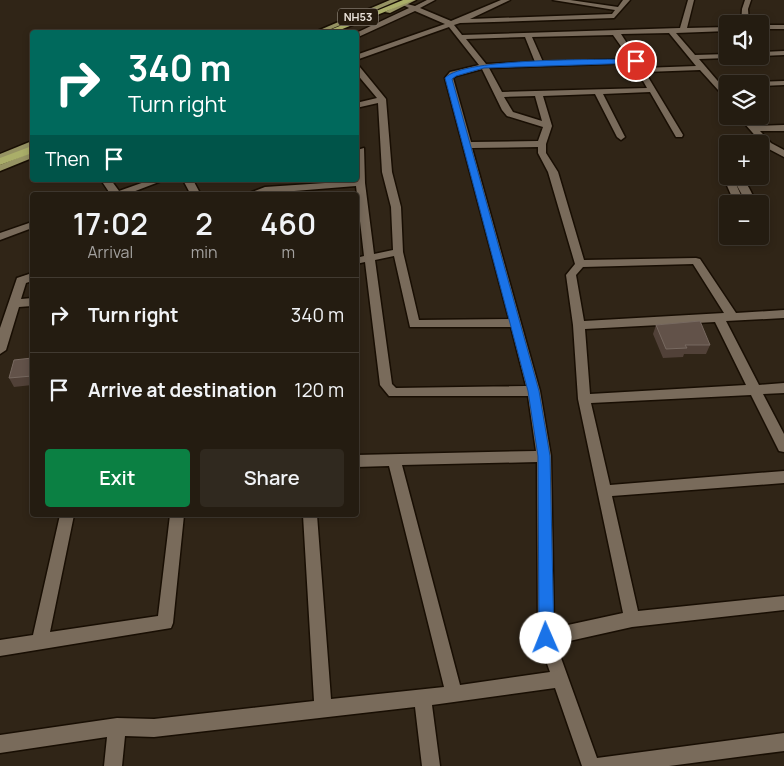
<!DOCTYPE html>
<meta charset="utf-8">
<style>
body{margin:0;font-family:Manrope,sans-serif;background:#30291f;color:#f1f3f6;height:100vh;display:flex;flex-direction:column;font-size:19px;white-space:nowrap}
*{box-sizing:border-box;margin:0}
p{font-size:16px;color:#a3a19f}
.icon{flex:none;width:28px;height:28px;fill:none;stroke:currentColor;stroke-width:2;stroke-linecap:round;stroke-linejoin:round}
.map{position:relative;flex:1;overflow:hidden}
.panel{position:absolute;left:30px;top:192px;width:329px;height:325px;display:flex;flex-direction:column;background:#241c11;border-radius:5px;box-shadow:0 2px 8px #0003,0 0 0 1px #413a31}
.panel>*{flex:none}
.top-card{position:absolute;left:30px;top:30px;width:329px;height:152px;border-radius:5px;box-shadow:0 2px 8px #0003,0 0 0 1px #413a31;background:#00695c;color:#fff;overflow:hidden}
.tools{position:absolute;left:719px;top:15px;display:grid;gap:10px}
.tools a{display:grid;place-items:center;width:50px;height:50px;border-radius:5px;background:#241c11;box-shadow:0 2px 8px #0003,0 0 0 1px #413a31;font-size:25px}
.pin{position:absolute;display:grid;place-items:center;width:42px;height:42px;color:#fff;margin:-21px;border:2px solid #fff;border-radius:50%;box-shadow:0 1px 5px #0007}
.me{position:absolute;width:55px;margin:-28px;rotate:359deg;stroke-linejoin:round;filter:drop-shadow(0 0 4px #0008)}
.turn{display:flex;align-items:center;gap:18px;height:105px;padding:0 15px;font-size:22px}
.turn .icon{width:65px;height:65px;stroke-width:2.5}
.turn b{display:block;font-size:35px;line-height:42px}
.then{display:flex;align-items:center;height:48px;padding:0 15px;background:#0003;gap:10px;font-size:19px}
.eta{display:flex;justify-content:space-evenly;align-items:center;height:85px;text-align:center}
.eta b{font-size:30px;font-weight:600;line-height:35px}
.primary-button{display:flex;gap:10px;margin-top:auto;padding:10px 15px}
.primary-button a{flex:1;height:58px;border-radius:5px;background:#0b8043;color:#fff;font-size:20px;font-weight:600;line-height:58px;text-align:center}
.primary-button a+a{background:#30291f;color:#f1f3f6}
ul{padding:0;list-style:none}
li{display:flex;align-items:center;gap:15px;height:75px;padding:0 15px;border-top:1px solid #413a31}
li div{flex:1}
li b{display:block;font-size:19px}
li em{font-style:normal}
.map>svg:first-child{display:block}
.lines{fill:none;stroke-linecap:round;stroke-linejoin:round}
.minor-casing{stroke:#180e03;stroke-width:3}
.major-casing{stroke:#180e03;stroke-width:3}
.highway-casing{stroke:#180e03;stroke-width:3}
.minor{fill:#796b5b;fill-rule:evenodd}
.major{fill:#969363;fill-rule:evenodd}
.highway{fill:#aaae69;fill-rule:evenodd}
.wall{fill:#514138}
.building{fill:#625249;stroke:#776960}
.route{fill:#1a73e8;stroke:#114b97}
.labels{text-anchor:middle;stroke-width:5;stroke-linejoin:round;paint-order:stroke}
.shield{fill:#261b0e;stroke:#aea69b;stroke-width:1}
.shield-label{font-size:11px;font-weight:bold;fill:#e9e1d8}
</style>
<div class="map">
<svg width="784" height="766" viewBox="0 0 784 766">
<rect width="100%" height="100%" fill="#302517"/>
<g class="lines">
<!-- minor casing -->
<g class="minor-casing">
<g id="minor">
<path d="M427 0H435L420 8 451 21 501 0H510L470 19 612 14 615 10 553 0H570L618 7 623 0H630L614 18 460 23 454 25 462 35 680 28 688 0H694L687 28 728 27V31L676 33 695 55 728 54V56H732L728 58 699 59 728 93V101L700 70 645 72 683 135 682 137H676L650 92 603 94 625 137 621 140 617 137 595 94 543 96 552 126 546 144V153L558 172 584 260 696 258 700 259 736 313 784 310V318L726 321 759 385 784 383V393L763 394 784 434V452L779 451 751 395 591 403 610 485 784 471V483L612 496 638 611 784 596V610L632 627 556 644 597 758 784 733V751L669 766H582L555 688 432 705 440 766H422L415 707 154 737 125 736 122 766H104L107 737 0 753V735L117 718 154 719 314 701 303 515H317L331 699 444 687 389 466 356 467V455L536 451 528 396H389L380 385 365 262 356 264V258L364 256 356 186 244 195 265 187 355 181 357 150 364 148 365 183 374 254 393 250 391 207 382 172 378 103 356 108V103L377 98 356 73V66H359L386 99 392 172 401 207 403 252 419 320 509 319 445 78 450 72 479 65 449 27 356 60V55L445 24 415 11 356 38V33L409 8 403 5V3L415 6ZM669 33 696 66 643 68 621 34ZM613 35 630 59 543 62 532 37ZM525 37 535 62 486 64 466 39ZM633 63 647 88 502 92 489 68ZM482 69 502 110 507 116 543 127 538 141 471 142 453 78 456 76ZM535 96 542 121 513 112 504 97ZM538 147V153L548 172 575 264 566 275 573 325 578 399 623 613 554 628 551 456 540 391 472 148ZM394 256 410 327H511L526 386 396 388 392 384 375 260ZM693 264 724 313 584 321 576 275 583 267ZM715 322 746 385 590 394 585 329ZM537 462 538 638 550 672 460 685 402 465Z"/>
<polygon points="745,0 751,0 748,9 749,24 741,24 742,9"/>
<rect x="760" y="25" width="24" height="4"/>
<polygon points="784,51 784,55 760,56 760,52"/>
<polygon points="784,81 784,85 760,86 760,84 751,84 755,82"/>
<polygon points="738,116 747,116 756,126 784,125 784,131 760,131 771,143 784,150 784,157 765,147"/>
<path d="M731 176C747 176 750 191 757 204H747L735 182 745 204H735L725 181Z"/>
<polygon points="101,180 111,180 119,191 150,180 164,180 125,195 111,195"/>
<polygon points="183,180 193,180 201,195 191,195"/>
<polygon points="760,216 764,217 765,223 760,226"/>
<polygon points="32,222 32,228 0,240 0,233"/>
<polygon points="32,273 32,281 26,283 21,299 32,298 32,306 19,307 6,350 0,354 0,328 16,281 17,278"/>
<polygon points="60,515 74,515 50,632 158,616 170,515 184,515 173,623 171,628 0,656 0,640 33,635"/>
</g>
</g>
<!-- major casing -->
<g class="major-casing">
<g id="major">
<polygon points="390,0 399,0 324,32 315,32"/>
<polygon points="408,0 416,0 390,13 385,12"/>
<polygon points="32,141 32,147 0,160 0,154"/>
<polygon points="32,152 32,158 0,171 0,165"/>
</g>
</g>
<!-- highway casing -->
<g class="highway-casing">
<g id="highway">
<polygon points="403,0 414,0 335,32 325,32"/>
<polygon points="32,146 32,153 0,165 0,158"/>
</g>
</g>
<!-- minor -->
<use href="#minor" class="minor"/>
<!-- major -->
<use href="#major" class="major"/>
<!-- highway -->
<use href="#highway" class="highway"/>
</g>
<!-- wall -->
<g class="wall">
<polygon points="656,325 710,345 706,354 684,354 683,357 663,358 653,334"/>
<polygon points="32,358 32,385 14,387 9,378"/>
</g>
<!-- building -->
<g class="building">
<polygon points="700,321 710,345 685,345 687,348 666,349 656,325"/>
<polygon points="32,358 32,376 9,378 14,360"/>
</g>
<!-- route -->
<path class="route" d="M636 59 638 63 484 68 456 76 452 79 539 391 550 456 554 638 552 643 546 645 541 643 539 638 538 456 528 391 445 78C464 57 602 60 636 59Z"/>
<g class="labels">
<!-- shield labels -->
<rect class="shield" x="338" y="8.5" width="40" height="17" rx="4"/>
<g class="shield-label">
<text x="358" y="21">NH53</text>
</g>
</g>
</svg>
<div class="tools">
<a><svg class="icon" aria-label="sound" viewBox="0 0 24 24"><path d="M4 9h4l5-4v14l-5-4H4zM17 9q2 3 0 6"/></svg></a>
<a><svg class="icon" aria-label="layers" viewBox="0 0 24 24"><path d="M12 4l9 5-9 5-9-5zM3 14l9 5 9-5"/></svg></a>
<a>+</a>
<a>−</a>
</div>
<div class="pin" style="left:636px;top:61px;background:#d93025"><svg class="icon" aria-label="arrive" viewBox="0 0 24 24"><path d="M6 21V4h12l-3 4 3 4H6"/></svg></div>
<svg class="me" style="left:546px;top:638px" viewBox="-20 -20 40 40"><circle r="19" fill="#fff"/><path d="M0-13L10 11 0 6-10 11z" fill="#1a73e8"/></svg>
<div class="top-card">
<div class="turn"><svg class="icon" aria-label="right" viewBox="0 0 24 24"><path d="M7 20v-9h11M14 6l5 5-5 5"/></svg><div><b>340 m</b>Turn right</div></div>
<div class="then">Then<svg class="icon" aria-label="arrive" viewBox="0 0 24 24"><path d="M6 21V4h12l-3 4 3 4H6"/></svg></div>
</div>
<section class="panel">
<div class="eta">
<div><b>17:02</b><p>Arrival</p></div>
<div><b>2</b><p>min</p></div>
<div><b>460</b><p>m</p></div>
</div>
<ul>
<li><svg class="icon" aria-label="right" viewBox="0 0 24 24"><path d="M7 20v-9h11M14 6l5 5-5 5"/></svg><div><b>Turn right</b></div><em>340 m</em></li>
<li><svg class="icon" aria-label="arrive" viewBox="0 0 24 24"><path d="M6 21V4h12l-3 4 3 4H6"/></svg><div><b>Arrive at destination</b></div><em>120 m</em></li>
</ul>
<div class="primary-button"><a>Exit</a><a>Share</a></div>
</section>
</div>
